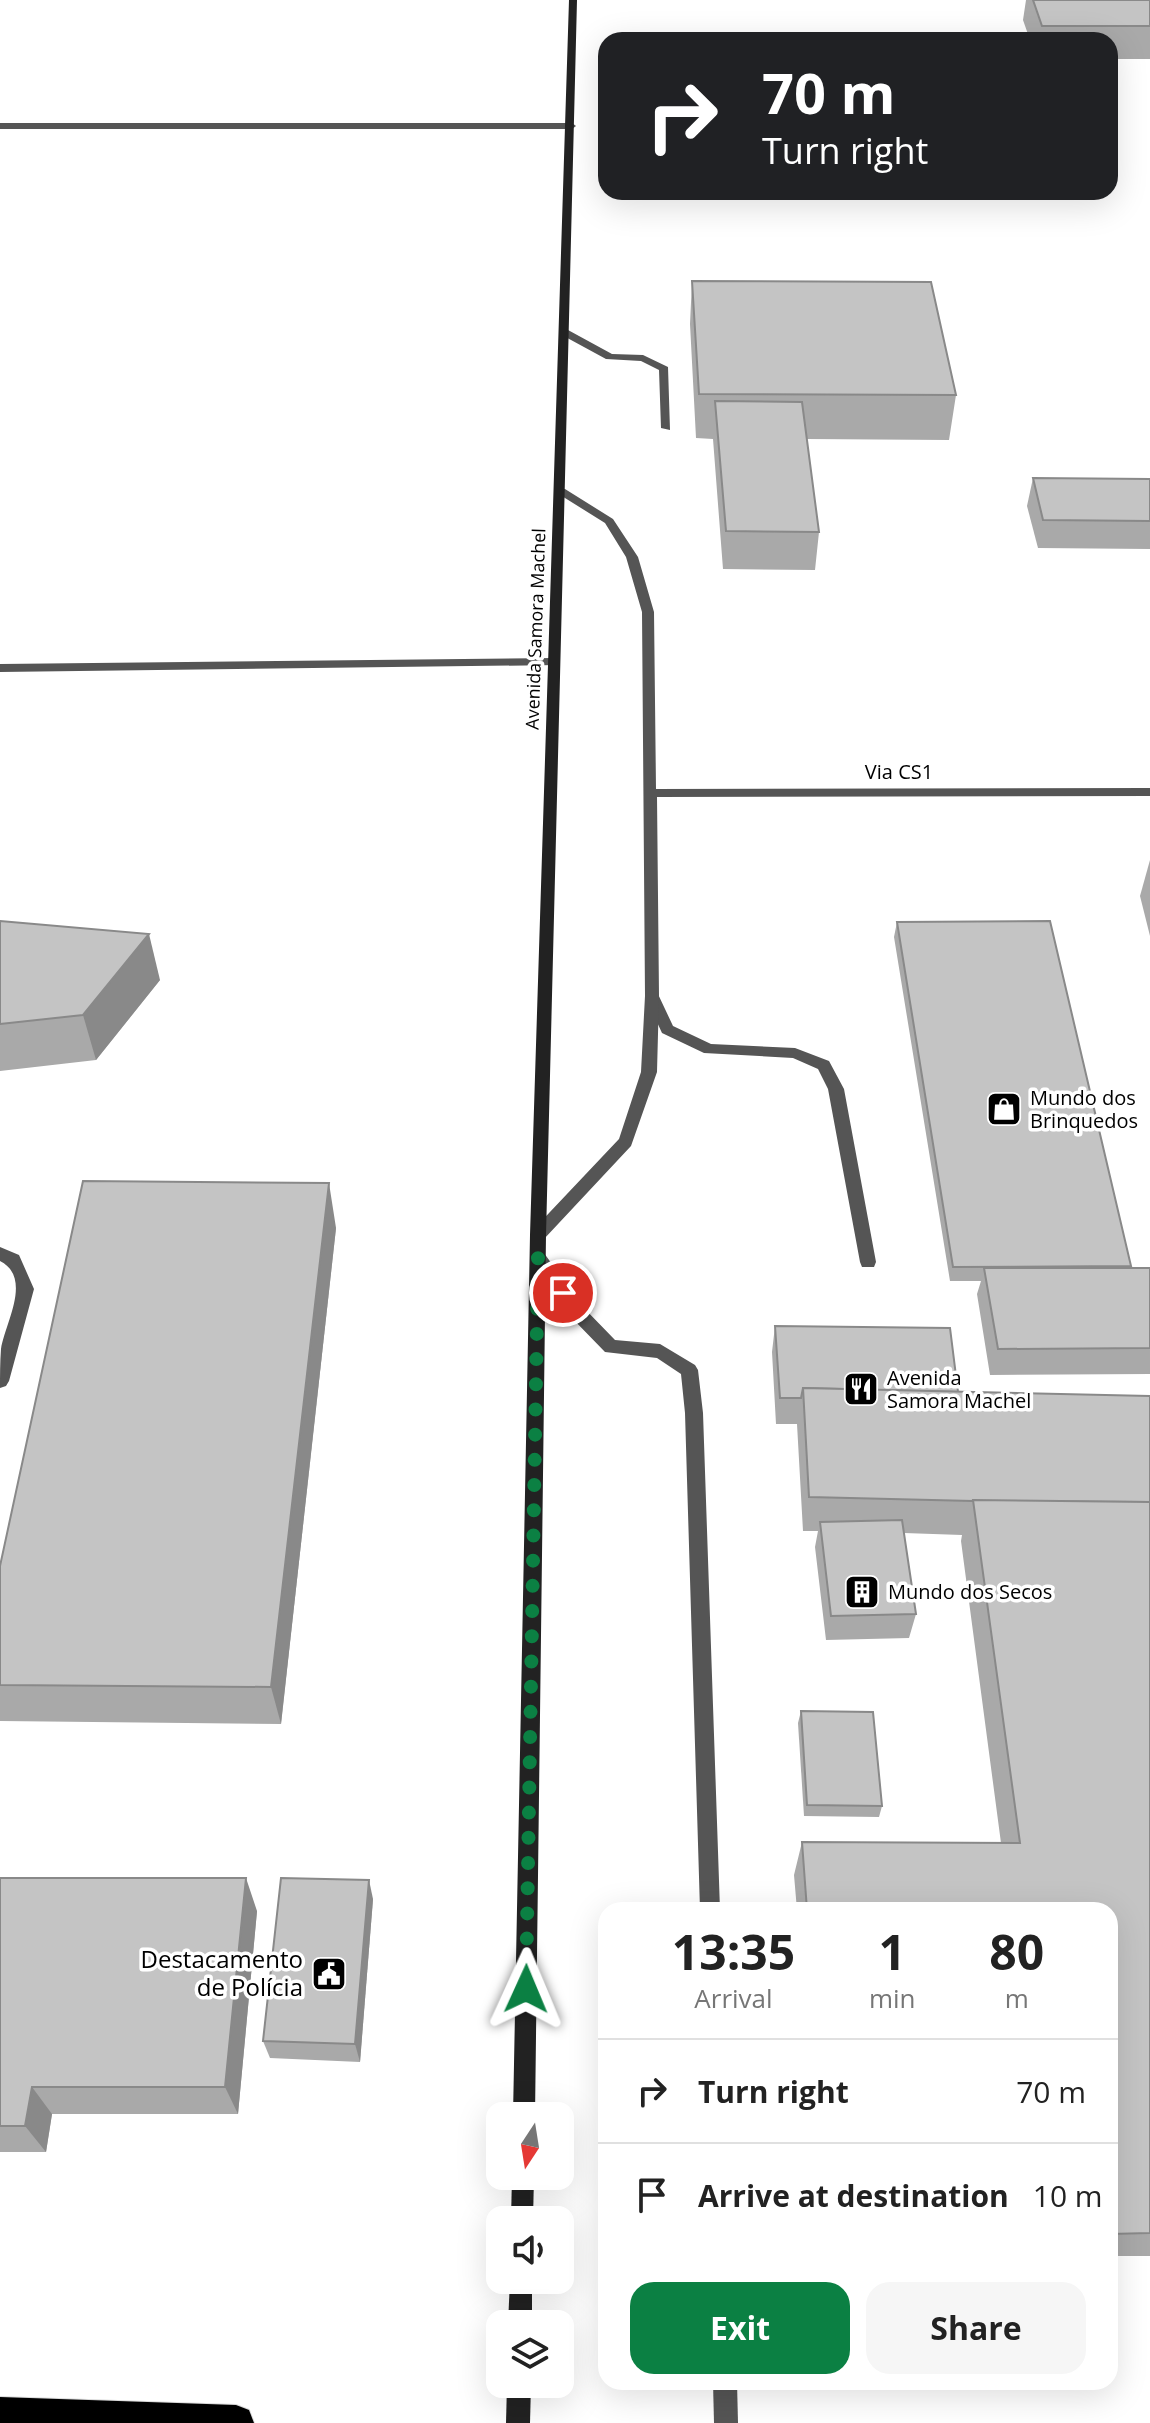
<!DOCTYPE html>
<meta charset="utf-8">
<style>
body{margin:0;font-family:"Open Sans",sans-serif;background:#f6f6f6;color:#222;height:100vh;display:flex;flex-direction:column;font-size:30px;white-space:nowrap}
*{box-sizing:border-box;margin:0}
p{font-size:26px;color:#767676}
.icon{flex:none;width:44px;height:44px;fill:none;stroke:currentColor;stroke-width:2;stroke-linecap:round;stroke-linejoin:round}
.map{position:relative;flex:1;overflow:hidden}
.details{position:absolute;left:598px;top:1902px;width:520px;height:488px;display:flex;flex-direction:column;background:#fff;border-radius:24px;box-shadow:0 8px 32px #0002}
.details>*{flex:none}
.top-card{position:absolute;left:598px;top:32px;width:520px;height:168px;border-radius:24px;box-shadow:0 8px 32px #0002;background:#202124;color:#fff;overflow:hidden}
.needle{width:52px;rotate:192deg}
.controls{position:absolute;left:486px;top:2102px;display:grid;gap:16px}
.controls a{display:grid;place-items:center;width:88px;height:88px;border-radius:16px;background:#fff;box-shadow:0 8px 32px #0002;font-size:40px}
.pin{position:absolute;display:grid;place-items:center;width:68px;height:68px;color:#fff;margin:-34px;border:4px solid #fff;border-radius:50%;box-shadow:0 2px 8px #0007}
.me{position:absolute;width:88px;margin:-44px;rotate:1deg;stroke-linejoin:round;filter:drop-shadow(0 0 6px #0008)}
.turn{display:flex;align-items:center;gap:28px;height:168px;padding:0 32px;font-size:36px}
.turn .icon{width:104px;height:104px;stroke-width:2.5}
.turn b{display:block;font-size:56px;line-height:68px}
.eta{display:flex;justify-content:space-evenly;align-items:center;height:136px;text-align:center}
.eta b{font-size:48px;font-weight:700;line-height:56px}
.primary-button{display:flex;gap:16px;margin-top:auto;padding:16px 32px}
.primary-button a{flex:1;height:92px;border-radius:24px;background:#0b8043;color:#fff;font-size:32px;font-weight:700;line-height:92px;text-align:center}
.primary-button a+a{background:#f6f6f6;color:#222}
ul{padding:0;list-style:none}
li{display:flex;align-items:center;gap:24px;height:104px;padding:0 32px;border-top:2px solid #e0e0e0}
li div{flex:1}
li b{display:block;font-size:30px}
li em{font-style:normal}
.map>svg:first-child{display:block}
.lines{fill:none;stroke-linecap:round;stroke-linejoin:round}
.highway-casing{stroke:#dbdbdb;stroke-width:2}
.lane{fill:#555;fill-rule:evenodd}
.street{fill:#555;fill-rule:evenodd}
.secondary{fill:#222;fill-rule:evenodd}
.highway{fill:#000;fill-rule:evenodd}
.wall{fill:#a9a9a9}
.shaded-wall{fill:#898989}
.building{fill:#c4c4c4;stroke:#898989;stroke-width:2}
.route{stroke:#0b8043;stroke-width:14;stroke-dasharray:0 25.2}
.labels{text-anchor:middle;stroke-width:7;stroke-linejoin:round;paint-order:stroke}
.far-street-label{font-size:18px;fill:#000;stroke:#fff}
.street-label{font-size:20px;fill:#000;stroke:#fff}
.poi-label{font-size:20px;fill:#000;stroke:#fff;text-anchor:start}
.near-poi-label{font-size:24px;fill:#000;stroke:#fff;text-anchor:end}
</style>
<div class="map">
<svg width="1150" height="2423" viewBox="0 0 1150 2423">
<rect width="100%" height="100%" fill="#fff"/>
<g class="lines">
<!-- highway casing -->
<g class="highway-casing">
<polygon id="highway" points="0,2397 236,2405 249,2410 254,2423 0,2423"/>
</g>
<!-- lane -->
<g class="lane">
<polygon points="560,330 568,330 612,354 643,355 668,367 670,430 661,428 659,370 641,361 606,359 560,334"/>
<polygon points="555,658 559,659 559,665 0,672 0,664"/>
<polygon points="652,991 657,992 673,1026 711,1044 795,1048 829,1061 844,1089 876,1262 874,1267 862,1267 860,1262 828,1089 818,1069 793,1058 704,1053 662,1033 645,996"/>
<path d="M0 1247 19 1255 34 1289 9 1381 6 1386 0 1388C0 1376 0 1362 1 1349 5 1323 33 1278 0 1261Z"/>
<polygon points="538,1252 544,1253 582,1306 615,1340 660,1344 695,1365 698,1370 703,1413 720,1910 700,1910 685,1413 681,1374 657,1358 605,1352 570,1316 532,1263 530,1258 532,1253"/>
<polygon points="713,2382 737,2382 738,2423 714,2423"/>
</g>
<!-- street -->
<g class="street">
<polygon points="0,123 572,123 576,126 572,129 0,129"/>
<polygon points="557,489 565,489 613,519 638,557 654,612 656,789 1150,788 1150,796 657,797 659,996 657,1072 631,1146 544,1239 532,1239 530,1235 532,1231 619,1139 641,1072 645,996 642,612 626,557 605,523 557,493"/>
</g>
<!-- secondary -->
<g class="secondary">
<polygon points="569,0 577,0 546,1235 535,2116 513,2116 530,1235"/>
<polygon points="512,2176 534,2176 533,2220 511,2220"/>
<polygon points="510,2280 532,2280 532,2324 508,2324"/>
<polygon points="507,2384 531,2384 530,2423 506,2423"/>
</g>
<!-- highway -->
<use href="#highway" class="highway"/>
</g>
<!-- wall -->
<g class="wall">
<polygon points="1026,0 1150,0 1150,59 1110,59 1110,40 1030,40 1023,20"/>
<polygon points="692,281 956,395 949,440 807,439 819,532 815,570 723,569 713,439 696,438 690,324"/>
<polygon points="1033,478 1150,479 1150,549 1038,548 1027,506"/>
<polygon points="1150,860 1150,936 1140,896"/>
<polygon points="0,921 160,980 96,1060 0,1071"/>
<polygon points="897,922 1131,1266 1130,1268 1150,1268 1150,1374 990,1375 977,1294 981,1281 950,1281 894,937"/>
<polygon points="336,1228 281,1724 0,1721 0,1566"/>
<polygon points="775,1326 958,1392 1150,1396 1150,2256 1110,2256 1110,1910 797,1910 794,1875 802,1842 1001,1843 961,1541 962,1535 904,1533 916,1614 909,1638 826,1640 815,1547 818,1531 803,1531 797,1424 776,1424 772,1352"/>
<polygon points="801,1711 882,1806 879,1817 804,1816 798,1723"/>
<polygon points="0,1878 257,1911 238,2114 52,2114 46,2152 0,2152"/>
<polygon points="373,1899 360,2062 270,2058 263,2041"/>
</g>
<!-- shaded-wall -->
<g class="shaded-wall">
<polygon points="149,934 160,980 96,1060 83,1015"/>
<polygon points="329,1183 336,1228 281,1724 271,1687"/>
<polygon points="246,1878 257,1911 238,2114 225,2087"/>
<polygon points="369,1880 373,1899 360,2062 355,2044"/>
<polygon points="32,2087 52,2114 46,2152 25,2126"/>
</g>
<!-- building -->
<g class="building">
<polygon points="1033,0 1150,0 1150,26 1042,26"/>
<polygon points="692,281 931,282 956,395 699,394"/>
<polygon points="715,401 802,402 819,532 726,531"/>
<polygon points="1033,478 1150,479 1150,521 1043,520"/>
<polygon points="0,921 149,934 83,1015 0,1024"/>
<polygon points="1050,921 1131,1266 953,1267 897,922"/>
<polygon points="83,1181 329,1183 271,1687 0,1685 0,1566"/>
<polygon points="984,1268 1150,1268 1150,1348 998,1349"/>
<polygon points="775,1326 950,1328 958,1392 803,1388 801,1398 780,1398"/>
<polygon points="803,1388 1150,1396 1150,1502 973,1501 809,1497"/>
<polygon points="973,1500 1150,1502 1150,2233 1110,2234 1110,1910 807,1910 802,1842 1020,1843"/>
<polygon points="902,1520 916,1614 831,1616 820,1522"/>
<polygon points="801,1711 873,1712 882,1806 807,1805"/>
<polygon points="0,1878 246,1878 225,2087 32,2087 25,2126 0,2126"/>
<polygon points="281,1878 369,1880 355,2044 263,2041"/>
</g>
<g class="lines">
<!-- route -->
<polyline class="route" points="526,1989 538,1258 563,1293"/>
</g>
<!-- icons -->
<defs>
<g id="shop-square" transform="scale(1.8)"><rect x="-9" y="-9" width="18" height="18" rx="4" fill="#000" stroke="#fff"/><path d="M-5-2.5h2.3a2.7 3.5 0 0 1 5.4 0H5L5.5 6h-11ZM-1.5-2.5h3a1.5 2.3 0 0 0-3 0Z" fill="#fff"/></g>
<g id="restaurant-square" transform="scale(1.8)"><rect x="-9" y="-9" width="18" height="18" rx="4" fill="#000" stroke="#fff"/><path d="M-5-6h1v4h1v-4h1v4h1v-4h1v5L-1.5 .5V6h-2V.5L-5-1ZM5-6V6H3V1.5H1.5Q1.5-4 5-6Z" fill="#fff"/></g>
<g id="building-square" transform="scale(1.8)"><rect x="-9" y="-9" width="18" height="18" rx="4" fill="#000" stroke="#fff"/><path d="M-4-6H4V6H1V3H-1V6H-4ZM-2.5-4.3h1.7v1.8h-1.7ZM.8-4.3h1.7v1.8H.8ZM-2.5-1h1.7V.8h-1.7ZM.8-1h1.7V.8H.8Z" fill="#fff"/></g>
<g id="civic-square" transform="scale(1.8)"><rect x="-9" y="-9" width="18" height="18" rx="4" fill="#000" stroke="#fff"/><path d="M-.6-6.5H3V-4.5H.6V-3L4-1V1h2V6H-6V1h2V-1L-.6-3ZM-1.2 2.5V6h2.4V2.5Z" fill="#fff"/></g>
</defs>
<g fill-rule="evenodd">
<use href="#shop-square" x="1004" y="1109"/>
<use href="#restaurant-square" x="861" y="1389"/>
<use href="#building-square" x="862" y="1592"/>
<use href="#civic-square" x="329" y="1974"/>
</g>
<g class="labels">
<!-- far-street labels -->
<g class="far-street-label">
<text transform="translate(536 629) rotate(-88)" y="6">Avenida Samora Machel</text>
</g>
<!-- street labels -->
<g class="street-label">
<text x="899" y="779">Via CS1</text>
</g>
<!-- poi labels -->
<g class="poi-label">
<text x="1030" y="1105">Mundo dos<tspan x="1030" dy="23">Brinquedos</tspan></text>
<text x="887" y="1385">Avenida<tspan x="887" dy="23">Samora Machel</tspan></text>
<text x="888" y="1599">Mundo dos Secos</text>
</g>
<!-- near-poi labels -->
<g class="near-poi-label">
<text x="303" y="1968">Destacamento<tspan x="303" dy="28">de Polícia</tspan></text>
</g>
</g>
</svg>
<div class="controls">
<a><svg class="needle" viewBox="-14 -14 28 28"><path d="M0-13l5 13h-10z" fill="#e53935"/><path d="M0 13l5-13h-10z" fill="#767676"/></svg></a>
<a><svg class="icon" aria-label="sound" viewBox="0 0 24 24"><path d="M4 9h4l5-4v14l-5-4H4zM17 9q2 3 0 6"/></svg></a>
<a><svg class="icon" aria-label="layers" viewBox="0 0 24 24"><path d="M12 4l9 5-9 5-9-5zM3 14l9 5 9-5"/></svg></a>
</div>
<div class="pin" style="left:563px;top:1293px;background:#d93025"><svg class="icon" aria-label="arrive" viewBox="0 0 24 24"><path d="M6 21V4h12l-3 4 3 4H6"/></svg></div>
<svg class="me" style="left:526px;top:1989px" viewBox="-20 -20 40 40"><path d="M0-17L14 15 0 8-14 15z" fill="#0b8043" stroke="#fff" stroke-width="4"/></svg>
<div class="top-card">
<div class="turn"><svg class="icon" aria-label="right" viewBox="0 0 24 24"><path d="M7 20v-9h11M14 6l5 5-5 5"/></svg><div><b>70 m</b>Turn right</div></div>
</div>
<section class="details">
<div class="eta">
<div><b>13:35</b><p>Arrival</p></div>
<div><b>1</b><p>min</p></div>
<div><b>80</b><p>m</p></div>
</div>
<ul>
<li><svg class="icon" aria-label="right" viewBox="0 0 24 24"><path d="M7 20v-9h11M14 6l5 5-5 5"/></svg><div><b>Turn right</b></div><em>70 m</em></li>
<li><svg class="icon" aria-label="arrive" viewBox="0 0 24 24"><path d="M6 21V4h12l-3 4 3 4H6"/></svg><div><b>Arrive at destination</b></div><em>10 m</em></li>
</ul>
<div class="primary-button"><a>Exit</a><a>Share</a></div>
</section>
</div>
